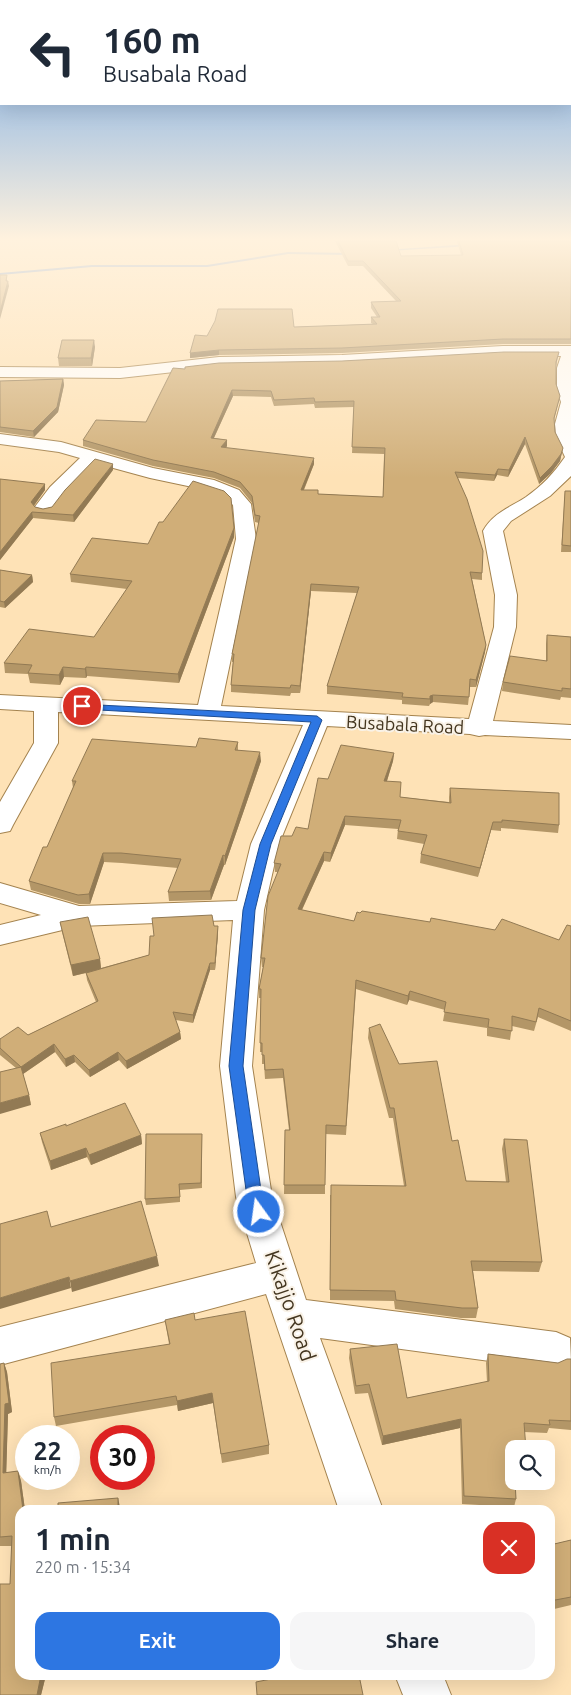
<!DOCTYPE html>
<meta charset="utf-8">
<style>
body{margin:0;font-family:Ubuntu,sans-serif;background:#f6f6f7;color:#1f2937;height:100vh;display:flex;flex-direction:column;font-size:19px;white-space:nowrap}
*{box-sizing:border-box;margin:0}
p{font-size:16px;color:#747a83}
.icon{flex:none;width:28px;height:28px;fill:none;stroke:currentColor;stroke-width:2;stroke-linecap:round;stroke-linejoin:round}
.map{position:relative;flex:1;overflow:hidden}
.details{position:absolute;left:15px;top:1505px;width:540px;height:175px;display:flex;flex-direction:column;background:#fff;border-radius:15px;box-shadow:0 5px 20px #0002}
.details>*{flex:none}
.banner{position:absolute;left:0px;top:0px;width:571px;height:105px;box-shadow:0 5px 20px #0002;background:#fff;color:#1f2937;overflow:hidden}
.controls{position:absolute;left:505px;top:1440px;display:grid;gap:10px}
.controls a{display:grid;place-items:center;width:50px;height:50px;border-radius:10px;background:#fff;box-shadow:0 5px 20px #0002;font-size:25px}
.speed{position:absolute;left:15px;top:1425px;display:flex;gap:10px;font-size:25px;font-weight:700;text-align:center}
.speed>*{display:grid;place-content:center;width:65px;height:65px;border-radius:50%;background:#fff;box-shadow:0 5px 20px #0002;line-height:1}
.speed small{font-size:12px;font-weight:400}
.speed .limit{border:8px solid #d22;background:#fff;color:#111}
.pin{position:absolute;display:grid;place-items:center;width:42px;height:42px;color:#fff;margin:-21px;border:2px solid #fff;border-radius:50%;box-shadow:0 1px 5px #0007}
.me{position:absolute;width:55px;margin:-28px;rotate:346deg;stroke-linejoin:round;filter:drop-shadow(0 0 4px #0008)}
.turn{display:flex;align-items:center;gap:18px;height:105px;padding:0 20px;font-size:22px}
.turn .icon{width:65px;height:65px;stroke-width:2.5}
.turn b{display:block;font-size:35px;line-height:42px}
.round{display:grid;place-items:center;flex:none;width:52px;height:52px;border-radius:15px;background:#f6f6f7}
.overview{display:flex;align-items:center;justify-content:space-between;height:85px;padding:0 20px}
h1{font-size:30px;font-weight:600;line-height:38px}
.button{display:flex;gap:10px;margin-top:auto;padding:10px 20px}
.button a{flex:1;height:58px;border-radius:15px;background:#2d76e2;color:#fff;font-size:20px;font-weight:600;line-height:58px;text-align:center}
.button a+a{background:#f6f6f7;color:#1f2937}
.map>svg:first-child{display:block}
.lines{fill:none;stroke-linecap:round;stroke-linejoin:round}
.stream{fill:#528be0;fill-rule:evenodd}
.minor-casing{stroke:#a4834f;stroke-width:2}
.minor{fill:#fff;fill-rule:evenodd}
.wall{fill:#b39667;fill-rule:evenodd}
.shaded-wall{fill:#927a54}
.building{fill:#d0ae78;stroke:#927a54;fill-rule:evenodd}
.route{fill:#2d76e2;stroke:#1d4d93}
.labels{text-anchor:middle;stroke-width:4;stroke-linejoin:round;paint-order:stroke}
.street-label{font-size:18px;fill:#443620;stroke:#f9f2e7}
.near-street-label{font-size:21px;fill:#443620;stroke:#f9f2e7}
</style>
<div class="map">
<svg width="571" height="1695" viewBox="0 0 571 1695">
<rect width="100%" height="100%" fill="#fee2b6"/>
<g class="lines">
<!-- stream -->
<g class="stream">
<polygon points="470,244 471,246 388,251 386,250"/>
<polygon points="288,252 353,253 355,254 353,255 288,254 207,267 92,267 0,275 0,273 92,265 207,265"/>
</g>
<!-- minor casing -->
<g class="minor-casing">
<g id="minor">
<path d="M503 346H571V476L550 496 511 521 503 531 517 595 516 627 493 721 571 725V739L485 735 479 736 470 734 327 726 279 844 264 910 252 1066 272 1197 306 1300 556 1332 570 1338 571 1362 556 1370 320 1338 383 1510H339L266 1294 0 1365V1327L256 1263 236 1197 220 1066 233 920 79 926 0 945V925L41 915 0 903V883L79 906 237 901 251 844 303 725 58 712V743L13 825 10 831 0 833V802L34 743V711L0 709V695L198 705 236 539 233 505 225 498 202 489 150 478 95 463 64 495 51 512 44 514 37 512 34 508 50 487 80 458 59 452 0 444V434L61 442 153 468 214 480 239 490 251 504 256 539 221 706 469 719 494 627 495 595 483 531C493 513 509 508 526 497 542 486 554 473 565 457L556 437 555 424 561 402 557 390V368L561 356H503L342 365 219 367 120 378 0 377V367L120 368 219 357 342 355Z"/>
<polygon points="395,1675 443,1675 451,1695 403,1695"/>
</g>
</g>
<!-- minor -->
<use href="#minor" class="minor"/>
</g>
<!-- wall -->
<g class="wall">
<polygon points="335,241 396,241 401,256 461,255 457,241 571,241 571,344 503,344 342,353 219,355 190,358 207,336 294,327 373,324 371,323 371,317 377,317 371,308 371,302 396,301 363,266 348,266"/>
<polygon points="95,347 92,366 59,366 58,358"/>
<path d="M559 352 556 366V384L560 396 554 420 555 432 563 448 560 461 551 473 539 484 525 444 508 477 497 475 494 481 458 478 482 573V580L472 579 486 645 485 652 476 687H470L468 705 433 702 430 704 429 706 402 704V700L327 694V686L357 593 311 591 300 693H291L290 696 231 692V685L233 662H232V654L259 523 255 522 252 503 240 488 214 478 153 466 83 446V440L146 422 185 369 342 361ZM233 396 271 397 274 406 314 404 315 408 354 407 352 453 384 454 383 497 318 494 304 490 314 464 226 448 227 446V440L214 438Z"/>
<polygon points="63,379 64,385 58,412 34,437 0,432 0,381"/>
<polygon points="113,470 74,522 33,518 0,560 0,479 45,490 34,506 35,507 43,509 52,507"/>
<polygon points="565,491 571,491 571,552 561,552"/>
<polygon points="234,528 234,537 179,683 87,676 86,678 64,677 60,685 30,683 28,674 5,673 4,663 94,637 127,589 71,582 70,574 148,544"/>
<polygon points="0,570 32,575 33,582 5,608 0,607"/>
<polygon points="547,635 571,637 571,698 561,697 560,700 502,691 503,682 546,661 546,644"/>
<polygon points="238,742 238,750 261,761 225,865 224,865 211,900 169,901 168,892 178,868 122,863 104,862 90,904 79,904 31,890 29,881 47,847 73,788 72,781 196,747"/>
<polygon points="394,753 393,761 387,781 400,797 449,802 449,797 450,788 559,825 558,833 501,828 501,831 491,830 478,877 420,863 421,854 424,844 397,839 398,829 345,825 330,862 324,861 302,910 354,921 430,922 495,930 559,940 571,926 571,1031 538,1017 534,1031 512,1026 510,1040 487,1036 487,1028 443,1021 445,1010 409,1000 407,1005 356,989 346,1135 325,1134 325,1194 284,1194 285,1130 289,1130 283,1078 265,1079 264,1064 262,1064 262,1052 260,1052 261,998 259,998 259,989 263,967 262,967 261,958 278,872 275,872 274,863 292,836 308,829 328,779"/>
<polygon points="60,922 100,959 101,968 149,955 154,936 214,926 218,934 215,970 210,970 193,1023 176,1020 180,1032 181,1039 127,1069 119,1060 90,1077 75,1062 66,1067 55,1052 23,1074 29,1095 31,1105 16,1068 0,1055 0,1039 28,1035 96,1002 87,980 86,973 73,976 62,932"/>
<polygon points="369,1028 399,1064 452,1141 466,1181 506,1182 502,1149 504,1139 542,1262 539,1272 473,1271 478,1308 476,1318 461,1318 395,1309 394,1301 330,1300 330,1195 404,1186 393,1118 389,1118 368,1038"/>
<polygon points="66,1126 141,1135 142,1144 91,1165 87,1157 51,1170 42,1142 40,1133"/>
<polygon points="202,1134 202,1188 180,1190 180,1202 146,1205 145,1199"/>
<polygon points="165,1320 195,1320 269,1445 269,1454 222,1463 213,1403 178,1411 177,1405 56,1426 54,1417 169,1344"/>
<polygon points="350,1349 407,1398 487,1382 486,1363 488,1354 558,1363 571,1359 571,1430 549,1428 547,1433 524,1432 514,1449 514,1481 516,1499 514,1507 462,1504 460,1428 382,1445 368,1393 355,1394 349,1358"/>
<polygon points="4,1363 7,1372 12,1412 8,1414 6,1473 18,1471 21,1481 25,1510 20,1510 20,1675 46,1675 41,1695 0,1695 0,1584 10,1584 12,1546 0,1546 0,1364"/>
<polygon points="571,1540 571,1605 550,1610 550,1545"/>
</g>
<!-- shaded-wall -->
<g class="shaded-wall">
<polygon points="7,275 7,286 8,281 9,286 0,319 0,312"/>
<polygon points="94,340 95,347 92,366 91,358"/>
<polygon points="219,350 219,355 190,358 190,353"/>
<polygon points="63,379 64,385 58,412 34,437 33,431"/>
<polygon points="232,390 233,396 211,444 211,438"/>
<polygon points="525,437 525,444 508,477 509,470"/>
<polygon points="227,440 227,446 221,454 221,447"/>
<polygon points="563,448 560,461 551,473 539,484 540,478"/>
<polygon points="314,458 314,464 301,496 301,490"/>
<polygon points="113,464 113,470 74,522 73,515"/>
<polygon points="498,469 497,475 494,481 495,475"/>
<polygon points="45,484 45,490 32,508 31,502"/>
<polygon points="32,512 33,518 0,560 0,552"/>
<polygon points="234,528 234,537 179,683 178,674"/>
<polygon points="32,575 33,582 5,608 4,602"/>
<polygon points="311,584 311,591 300,693 300,686"/>
<polygon points="486,645 485,652 476,687 476,680"/>
<polygon points="63,667 64,677 60,685 59,675"/>
<polygon points="86,667 87,676 86,678 85,669"/>
<polygon points="433,695 433,702 430,704 430,696"/>
<polygon points="260,752 261,761 225,865 225,856"/>
<polygon points="394,753 393,761 384,790 384,781"/>
<polygon points="345,816 345,825 330,862 331,853"/>
<polygon points="493,822 491,830 478,877 480,868"/>
<polygon points="324,852 324,861 298,918 298,909"/>
<polygon points="103,853 104,862 90,904 89,894"/>
<polygon points="223,855 224,865 211,900 210,891"/>
<polygon points="218,926 218,934 215,970 215,963"/>
<polygon points="100,959 101,969 73,976 71,965"/>
<polygon points="210,963 210,970 193,1023 193,1015"/>
<polygon points="410,991 409,1000 407,1005 408,996"/>
<polygon points="180,1032 181,1039 127,1069 126,1061"/>
<polygon points="54,1044 55,1052 23,1074 21,1067"/>
<polygon points="118,1052 119,1060 90,1077 89,1070"/>
<polygon points="74,1055 75,1062 66,1067 65,1059"/>
<polygon points="29,1095 31,1105 0,1114 0,1103"/>
<polygon points="141,1135 142,1144 91,1165 89,1155"/>
<polygon points="86,1148 87,1157 51,1170 50,1161"/>
<polygon points="157,1256 159,1266 72,1292 70,1281"/>
<polygon points="69,1277 71,1288 0,1309 0,1298"/>
<polygon points="4,1363 7,1372 12,1412 8,1414 6,1482 3,1473"/>
<polygon points="212,1393 213,1403 178,1411 177,1401"/>
<polygon points="461,1419 460,1428 382,1445 383,1436"/>
<polygon points="18,1471 21,1481 25,1510 23,1510"/>
<polygon points="118,1498 120,1507 120,1510 118,1510"/>
<polygon points="41,1675 46,1675 41,1695 37,1695"/>
</g>
<!-- building -->
<g class="building">
<polygon points="338,241 396,241 401,256 463,255 459,241 571,241 571,339 503,339 342,348 219,350 190,353 195,335 207,336 215,321 218,309 292,309 294,327 377,324 371,317 380,317 371,302 401,301 363,261 348,261"/>
<polygon points="0,275 7,275 6,281 8,281 0,312"/>
<polygon points="62,340 94,340 91,358 58,358"/>
<path d="M504 352H559L556 362V384L560 396 554 418 555 432 563 448 561 454 552 466 540 478 525 437 509 470 498 469 495 475 455 472 467 499 483 551 482 573 470 572 486 645 476 680 470 679 469 697 433 695 430 696V699L402 697 403 693 327 686 359 587 311 584 300 686 291 685 290 688 231 685 234 654H232L260 516 255 515 252 496 240 482 214 472 153 460 83 440 96 420 146 422 173 368 185 369V367L219 363 342 361ZM232 390 271 391 274 400 314 398 315 402 354 401 352 447 385 448 383 497 318 494V490H301L314 458 221 447 227 440 211 438Z"/>
<polygon points="63,379 57,407 33,431 0,427 0,381"/>
<polygon points="95,459 113,464 73,515 32,512 0,552 0,479 45,484 31,502 35,507 43,509 52,507 65,490"/>
<polygon points="193,481 224,491 231,498 234,528 178,674 86,667 85,669 63,667 59,675 28,673 32,665 4,663 29,629 94,637 132,581 70,574 92,538 148,544 159,522 163,522"/>
<polygon points="565,491 571,491 571,546 562,545"/>
<polygon points="0,570 32,575 4,602 0,601"/>
<polygon points="547,635 571,637 571,689 562,688 562,691 503,682 510,656 547,661"/>
<polygon points="199,738 238,742 235,750 260,752 225,856 223,855 210,891 168,892 181,859 121,853 103,853 89,894 78,895 29,881 43,847 47,847 76,781 72,781 92,739 196,747"/>
<polygon points="341,745 394,753 384,781 401,782 400,797 451,803 450,788 559,793 559,825 502,820 502,822 493,822 480,868 421,854 427,835 398,831 401,820 345,816 331,853 324,852 298,909 354,921 357,912 360,913 362,911 430,922 431,918 495,930 502,919 559,940 567,925 571,926 571,1021 539,1008 536,1022 512,1016 512,1031 488,1027 489,1019 444,1012 446,1002 410,991 408,996 356,980 346,1126 326,1125 325,1185 284,1185 285,1130 290,1130 283,1069 265,1070 264,1055 262,1055 262,1043 260,1043 261,989 259,989 265,958 261,958 268,896 281,864 274,863 281,836 292,836 296,827 308,829 318,778 328,779"/>
<polygon points="212,915 214,926 218,926 215,963 210,963 193,1015 173,1012 180,1032 126,1061 118,1052 89,1070 74,1055 65,1059 54,1044 21,1067 0,1048 0,1039 18,1027 28,1035 98,1001 86,973 149,955 150,936 154,936 152,918"/>
<polygon points="88,917 100,959 71,965 60,922"/>
<polygon points="380,1024 399,1064 437,1061 452,1141 458,1140 466,1181 509,1182 504,1139 527,1140 542,1262 471,1261 478,1308 462,1308 396,1300 395,1291 330,1290 331,1185 406,1186 394,1108 390,1108 369,1028"/>
<polygon points="21,1067 29,1095 0,1103 0,1072"/>
<polygon points="125,1103 141,1135 89,1155 86,1148 50,1161 40,1133 66,1124 66,1126"/>
<polygon points="146,1134 202,1134 201,1183 179,1184 180,1197 145,1199"/>
<polygon points="141,1201 157,1256 70,1281 69,1277 0,1298 0,1224 47,1211 51,1227"/>
<polygon points="245,1311 269,1445 221,1454 212,1393 177,1401 176,1396 54,1417 51,1363 170,1344 165,1320 194,1313 195,1320"/>
<polygon points="397,1344 407,1398 489,1381 488,1354 558,1363 567,1359 571,1359 571,1421 549,1420 550,1425 524,1423 526,1449 514,1449 514,1458 513,1458 514,1481 515,1481 516,1499 464,1496 461,1419 383,1436 369,1384 356,1386 350,1349"/>
<polygon points="4,1363 9,1403 5,1404 3,1473 18,1471 23,1510 20,1510 20,1675 41,1675 37,1695 0,1695 0,1584 10,1584 12,1536 0,1537 0,1364"/>
<polygon points="118,1498 118,1510 58,1510 58,1503"/>
<polygon points="571,1540 571,1597 550,1601 550,1545"/>
<polygon points="291,1675 359,1675 363,1695 257,1695 256,1682"/>
</g>
<!-- sky -->
<linearGradient id="sky" x2="0" y2="1"><stop stop-color="#6ca4e5"/><stop offset="0.5" stop-color="#fff2de"/><stop offset="1" stop-color="#fff2de" stop-opacity="0"/></linearGradient>
<rect width="571" height="478" fill="url(#sky)"/>
<!-- route -->
<polygon class="route" points="79,704 317,716 322,720 271,844 255,910 243,1066 262,1197 267,1212 265,1217 259,1219 254,1217 247,1197 229,1066 243,910 260,844 311,722 82,709 77,706"/>
<g class="labels">
<!-- street labels -->
<g class="street-label">
<text transform="translate(405 725) rotate(3)" y="6">Busabala Road</text>
</g>
<!-- near-street labels -->
<g class="near-street-label">
<text transform="translate(290 1306) rotate(71)" y="7">Kikajjo Road</text>
</g>
</g>
</svg>
<div class="controls">
<a><svg class="icon" aria-label="search" viewBox="0 0 24 24"><circle cx="10" cy="10" r="6"/><path d="M15 15l6 6"/></svg></a>
</div>
<div class="speed"><div>22<small>km/h</small></div><div class="limit">30</div></div>
<div class="pin" style="left:82px;top:706px;background:#d93025"><svg class="icon" aria-label="arrive" viewBox="0 0 24 24"><path d="M6 21V4h12l-3 4 3 4H6"/></svg></div>
<svg class="me" style="left:259px;top:1212px" viewBox="-20 -20 40 40"><circle r="17" fill="#2d76e2" stroke="#fff" stroke-width="3"/><path d="M0-11L8 9 0 5-8 9z" fill="#fff"/></svg>
<div class="banner">
<div class="turn"><svg class="icon" aria-label="left" viewBox="0 0 24 24"><path d="M17 20v-9H6M10 6l-5 5 5 5"/></svg><div><b>160 m</b>Busabala Road</div></div>
</div>
<section class="details">
<div class="overview"><div><h1>1 min</h1><p>220 m · 15:34</p></div><a class="round" style="background:#d93025;color:#fff"><svg class="icon" aria-label="close" viewBox="0 0 24 24"><path d="M6 6l12 12M18 6L6 18"/></svg></a></div>
<div class="button"><a>Exit</a><a>Share</a></div>
</section>
</div>
